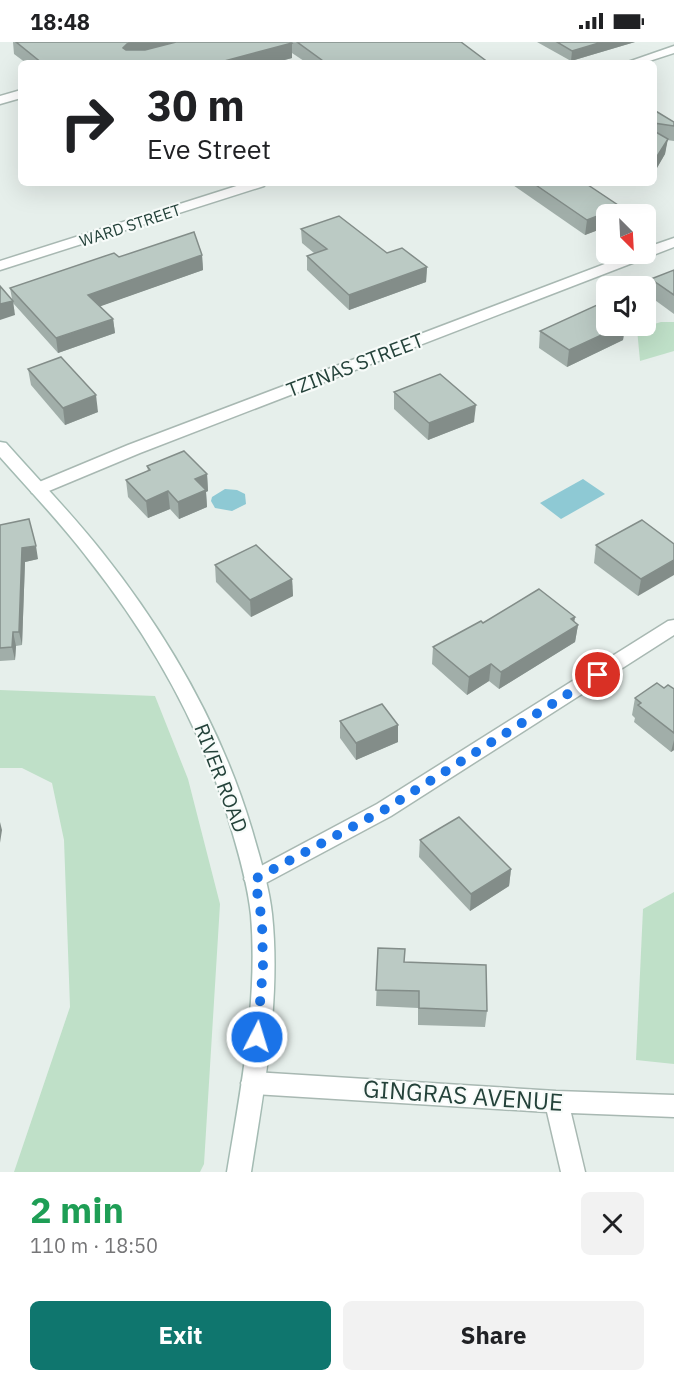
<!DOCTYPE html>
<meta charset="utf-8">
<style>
body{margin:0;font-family:"IBM Plex Sans",sans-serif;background:#f2f2f2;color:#202124;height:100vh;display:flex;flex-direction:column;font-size:22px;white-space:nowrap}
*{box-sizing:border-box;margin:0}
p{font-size:20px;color:#757577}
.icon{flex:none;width:33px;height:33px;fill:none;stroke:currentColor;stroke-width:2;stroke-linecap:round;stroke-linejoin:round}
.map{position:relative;height:1130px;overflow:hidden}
.sheet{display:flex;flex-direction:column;background:#fff;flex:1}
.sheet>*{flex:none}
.guide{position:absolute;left:18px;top:18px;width:639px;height:126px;border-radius:9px;box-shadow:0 6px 24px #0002;background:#fff;color:#202124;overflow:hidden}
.needle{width:39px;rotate:156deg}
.controls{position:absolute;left:596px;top:162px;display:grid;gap:12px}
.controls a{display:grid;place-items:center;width:60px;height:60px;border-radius:9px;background:#fff;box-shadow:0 6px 24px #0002;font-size:30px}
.pin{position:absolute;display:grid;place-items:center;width:51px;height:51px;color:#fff;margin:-26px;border:3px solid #fff;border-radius:50%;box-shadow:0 2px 6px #0007}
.me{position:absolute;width:66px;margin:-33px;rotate:5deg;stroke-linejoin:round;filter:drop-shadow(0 0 4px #0008)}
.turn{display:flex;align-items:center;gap:21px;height:126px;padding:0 30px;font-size:27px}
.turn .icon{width:78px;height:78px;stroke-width:2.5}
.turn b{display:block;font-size:42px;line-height:51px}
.round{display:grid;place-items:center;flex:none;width:63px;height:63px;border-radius:9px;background:#f2f2f2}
.headline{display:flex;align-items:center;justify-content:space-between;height:102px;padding:0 30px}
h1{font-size:36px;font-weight:700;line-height:45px;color:#1e9e55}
.action{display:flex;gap:12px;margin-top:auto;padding:12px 30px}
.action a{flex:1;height:69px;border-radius:9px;background:#0f766e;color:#fff;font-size:24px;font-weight:700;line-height:69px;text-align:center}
.action a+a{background:#f2f2f2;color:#202124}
.status{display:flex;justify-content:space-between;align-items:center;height:42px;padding:0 30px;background:#fff;direction:ltr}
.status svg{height:16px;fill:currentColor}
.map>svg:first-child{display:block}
.green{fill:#bfe0c8}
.water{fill:#8ec9d4}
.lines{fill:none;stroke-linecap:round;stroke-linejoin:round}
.street-casing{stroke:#a8b8b2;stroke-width:3}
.secondary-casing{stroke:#a4bbb3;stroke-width:3}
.street{fill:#fff;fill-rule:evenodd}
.secondary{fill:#fff;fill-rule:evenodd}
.wall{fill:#a1aea9}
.shaded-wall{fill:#838d89}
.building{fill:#bbcac4;stroke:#838d89;stroke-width:1.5}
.route{stroke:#1a73e8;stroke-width:10;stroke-dasharray:0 18}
.labels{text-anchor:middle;stroke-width:4.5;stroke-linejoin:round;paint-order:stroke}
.far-street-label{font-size:16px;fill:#24423a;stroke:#f7fbf9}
.street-label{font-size:20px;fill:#24423a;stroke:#f7fbf9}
.near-street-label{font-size:24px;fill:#24423a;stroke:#f7fbf9}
</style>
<div class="status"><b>18:48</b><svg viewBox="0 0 49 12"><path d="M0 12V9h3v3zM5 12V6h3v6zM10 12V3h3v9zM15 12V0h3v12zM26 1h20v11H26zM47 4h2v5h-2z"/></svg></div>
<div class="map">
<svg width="674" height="1130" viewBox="0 0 674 1130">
<rect width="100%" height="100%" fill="#e6efeb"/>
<!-- green -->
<g class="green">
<polygon points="661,280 674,280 674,309 640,319 637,287"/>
<polygon points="0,648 155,654 188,737 220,862 204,1122 200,1130 14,1130 70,965 64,798 52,741 22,726 0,726"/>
<polygon points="674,850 674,1022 636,1018 643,867"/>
</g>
<!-- water -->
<g class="water">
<polygon points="583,437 605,452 561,477 540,461"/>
<polygon points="225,447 237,448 245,452 246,462 232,469 215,466 211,459 212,455"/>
</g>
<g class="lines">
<!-- street casing -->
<g class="street-casing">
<g id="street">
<polygon points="674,4 674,11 643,21 625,21"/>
<polygon points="21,48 21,56 0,62 0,54"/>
<polygon points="246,141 266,141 264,144 0,228 0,219"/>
<polygon points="674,196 674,205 140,411 44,451 32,451 30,447 32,443 128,403 631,212 645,212 645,206"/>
<polygon points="674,578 674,593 391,774 262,843 255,846 248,843 244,837 248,831 377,762 668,579"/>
<polygon points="253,1030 556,1049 674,1053 674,1075 571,1071 585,1130 561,1130 547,1070 253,1052 245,1049 241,1041 245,1033"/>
</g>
</g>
<!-- secondary casing -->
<g class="secondary-casing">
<path id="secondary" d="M0 400 6 401C38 437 72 472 102 510 168 593 222 687 252 788 260 816 269 844 272 872 281 958 264 1046 251 1130H227C241 1046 258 959 251 873 248 845 240 816 232 789 204 690 153 599 89 518 62 482 30 449 0 415Z"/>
</g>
<!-- street -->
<use href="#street" class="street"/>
<!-- secondary -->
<use href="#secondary" class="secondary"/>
</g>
<!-- wall -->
<g class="wall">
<polygon points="13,0 461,0 489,21 307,21 292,11 292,16 273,21 26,21 14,12"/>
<polygon points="537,0 635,0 571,19"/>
<polygon points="654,68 674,80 674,99 667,98 665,112 654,131"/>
<polygon points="510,141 585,141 606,172 606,185 585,193"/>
<polygon points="301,187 387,211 427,225 426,240 349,268 307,228 307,214 314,211 302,201"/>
<polygon points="202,213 203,228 100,264 113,277 115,291 58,311 13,261 15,273 10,246 119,215"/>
<polygon points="674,228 674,272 648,253 651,237"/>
<polygon points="606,284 625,284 623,298 567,325 539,306 540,289"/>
<polygon points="28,327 98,370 65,383 31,343"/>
<polygon points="394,350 474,380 428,398 394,367"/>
<polygon points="147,424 207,432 208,449 206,450 207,465 179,477 170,467 148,476 128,455 126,438 148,429"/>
<polygon points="0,483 38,517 25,520 22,603 16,604 15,618 0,619"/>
<polygon points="674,502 638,554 594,521 596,503"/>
<polygon points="215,523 292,537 293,554 251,575 216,540"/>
<polygon points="575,575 574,580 578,583 575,600 499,647 489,639 467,653 432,622 433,605 483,581"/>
<polygon points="664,646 674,647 674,708 671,710 634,680 635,676 632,673 635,656"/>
<polygon points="340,679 398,683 398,700 356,718 340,696"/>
<polygon points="420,798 511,827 509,844 470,869 419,815"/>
<polygon points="378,906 487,969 485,985 418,983 418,966 376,964"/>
</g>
<!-- shaded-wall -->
<g class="shaded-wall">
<polygon points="135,0 189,0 128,17 123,6 127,2"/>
<polygon points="602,0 635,0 571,19 572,9"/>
<polygon points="292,1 292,16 273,21 217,21"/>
<polygon points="668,97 665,112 654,131 656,116"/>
<polygon points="621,165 620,172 606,172 606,185 585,193 587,178"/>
<polygon points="202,213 203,228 90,268 88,253"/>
<polygon points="427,225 426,240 349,268 349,253"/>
<polygon points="13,259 15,273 0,278 0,262"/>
<polygon points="113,277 115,291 58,311 56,296"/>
<polygon points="621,284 625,284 623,298 567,325 569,308"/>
<polygon points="96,353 98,370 65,383 63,366"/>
<polygon points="476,363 474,380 428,398 429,381"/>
<polygon points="207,432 208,449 206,450 207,465 179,477 178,460 195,437"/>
<polygon points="168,449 170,467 148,476 146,459"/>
<polygon points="36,504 38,517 25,520 22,603 19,590 22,506"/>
<polygon points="674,518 674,533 638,554 641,537"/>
<polygon points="292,537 293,554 251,575 250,558"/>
<polygon points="575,575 573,586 578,583 575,600 499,647 501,630"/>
<polygon points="13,590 16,604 15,618 12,605"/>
<polygon points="491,622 489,639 467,653 469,635"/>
<polygon points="398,683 398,700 356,718 356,701"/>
<polygon points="674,698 674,708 671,710"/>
<polygon points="0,780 2,788 0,801"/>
<polygon points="511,827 509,844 470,869 471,852"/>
</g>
<!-- building -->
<g class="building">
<polygon points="16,0 135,0 127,2 123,6 126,8 145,8 176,0 291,0 292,1 217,21 42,21"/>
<polygon points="297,0 461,0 489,21 326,21"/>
<polygon points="557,0 602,0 572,9"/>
<polygon points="654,68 674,80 674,84 654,81"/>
<polygon points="654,89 668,97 656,116 654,115"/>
<polygon points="533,141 585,141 621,165 587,178"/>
<polygon points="339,174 387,211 402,206 427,225 349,253 307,214 327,207 301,187"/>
<polygon points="194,190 202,213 88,253 113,277 56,296 10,246 114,211 119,215"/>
<polygon points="674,228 674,253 651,237"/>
<polygon points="0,244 13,259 0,262"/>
<polygon points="597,263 606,269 606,284 621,284 569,308 540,289"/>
<polygon points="61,315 96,353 63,366 28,327"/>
<polygon points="440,332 476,363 429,381 394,350"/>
<polygon points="184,409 207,432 195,437 206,448 178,460 168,449 146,459 126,438 150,428 147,424"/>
<polygon points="29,477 36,504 22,506 19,590 13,590 12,605 0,606 0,483"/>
<polygon points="642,478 674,502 674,518 641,537 596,503"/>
<polygon points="256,503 292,537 250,558 215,523"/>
<polygon points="539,547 575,575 571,577 578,583 501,630 491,622 469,635 433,605 481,579 483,581"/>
<polygon points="657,641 664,646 668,643 674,647 674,691 638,663 641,661 635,656"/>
<polygon points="382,662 398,683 356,701 340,679"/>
<polygon points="459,775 511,827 471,852 420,798"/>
<polygon points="378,906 405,907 404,920 486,923 487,969 419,966 419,949 376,948"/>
</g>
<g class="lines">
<!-- route -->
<polyline class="route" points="257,995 263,926 262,879 255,837 384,768 598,633"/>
</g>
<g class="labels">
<!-- far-street labels -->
<g class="far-street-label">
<text transform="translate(130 183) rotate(-18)" y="6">WARD STREET</text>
</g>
<!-- street labels -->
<g class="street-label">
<text transform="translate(355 323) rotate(-21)" y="7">TZINAS STREET</text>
<text transform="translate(221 736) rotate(69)" y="7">RIVER ROAD</text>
</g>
<!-- near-street labels -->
<g class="near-street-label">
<text transform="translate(463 1054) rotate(4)" y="8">GINGRAS AVENUE</text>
</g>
</g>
</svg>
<div class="controls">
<a><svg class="needle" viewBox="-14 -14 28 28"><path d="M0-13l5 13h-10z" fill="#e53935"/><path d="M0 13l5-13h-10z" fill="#757577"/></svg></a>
<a><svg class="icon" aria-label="sound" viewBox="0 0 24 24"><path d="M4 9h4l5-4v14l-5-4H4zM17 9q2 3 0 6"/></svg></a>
</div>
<div class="pin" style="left:598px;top:633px;background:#d93025"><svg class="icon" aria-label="arrive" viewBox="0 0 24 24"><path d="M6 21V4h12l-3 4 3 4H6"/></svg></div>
<svg class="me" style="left:257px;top:995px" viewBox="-20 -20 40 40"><circle r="17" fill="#1a73e8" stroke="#fff" stroke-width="3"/><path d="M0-11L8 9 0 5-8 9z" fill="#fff"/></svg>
<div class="guide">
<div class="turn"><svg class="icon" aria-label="right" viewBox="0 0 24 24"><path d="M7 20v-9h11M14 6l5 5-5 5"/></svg><div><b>30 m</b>Eve Street</div></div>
</div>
</div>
<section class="sheet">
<div class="headline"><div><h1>2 min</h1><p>110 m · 18:50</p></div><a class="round"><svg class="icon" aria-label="close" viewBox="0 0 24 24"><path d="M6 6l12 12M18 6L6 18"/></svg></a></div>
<div class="action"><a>Exit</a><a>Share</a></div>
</section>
